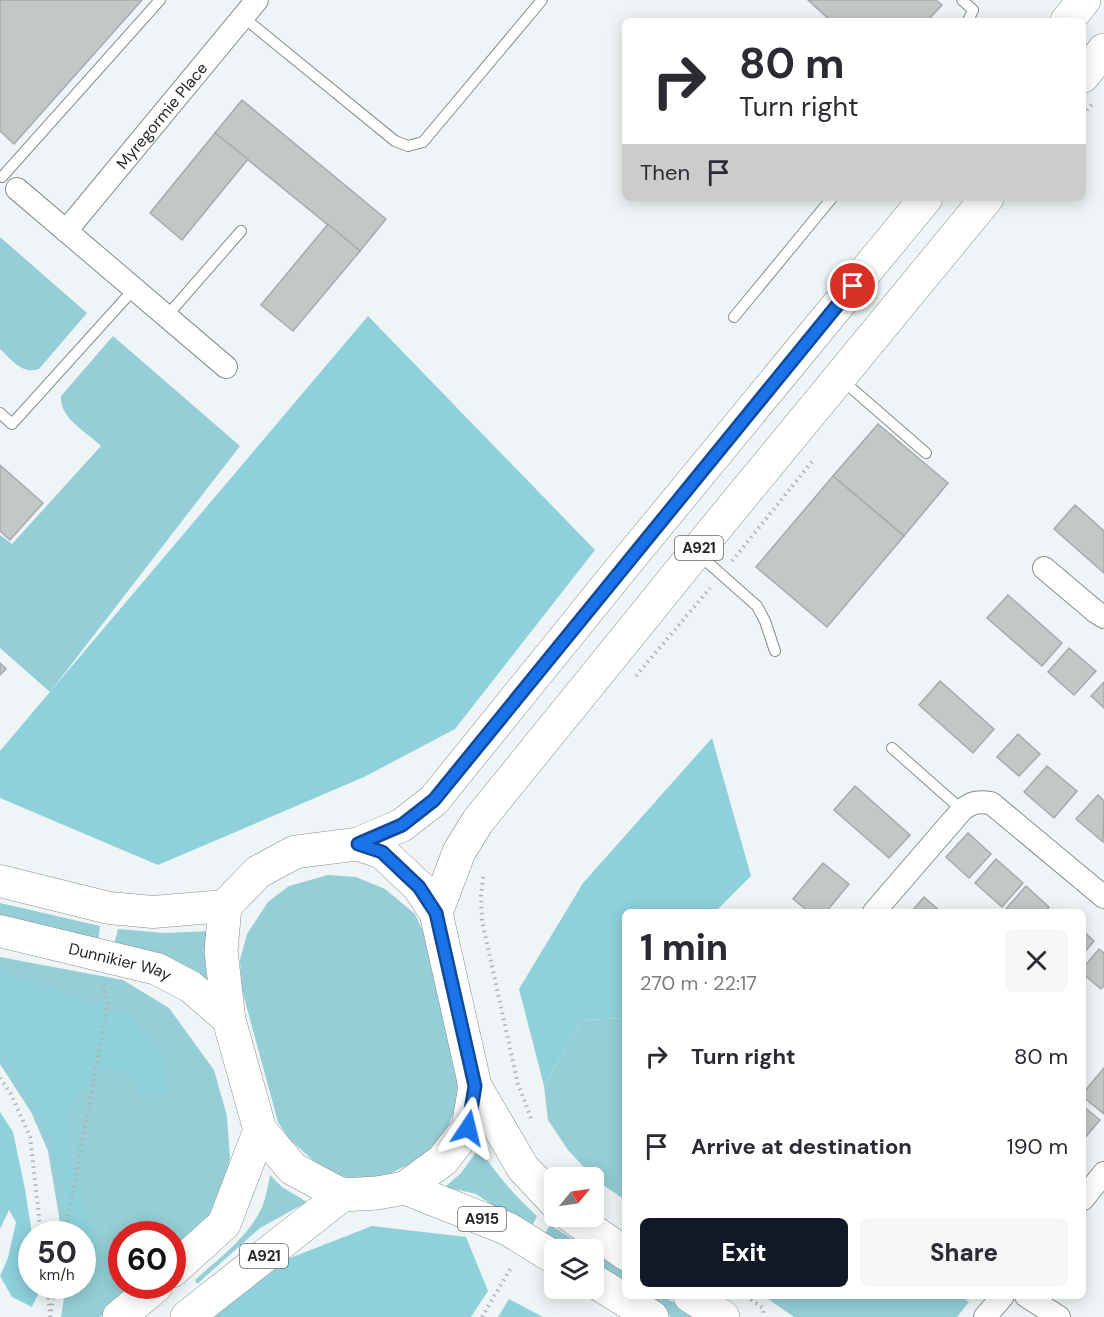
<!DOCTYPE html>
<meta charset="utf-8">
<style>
body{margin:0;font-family:"DM Sans",sans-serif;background:#f7f7f7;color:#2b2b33;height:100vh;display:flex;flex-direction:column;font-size:22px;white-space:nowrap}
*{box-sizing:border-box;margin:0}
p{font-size:20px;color:#7c7c81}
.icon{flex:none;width:33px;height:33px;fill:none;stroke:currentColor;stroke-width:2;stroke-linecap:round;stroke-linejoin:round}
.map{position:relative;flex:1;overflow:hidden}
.side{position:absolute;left:622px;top:909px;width:464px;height:390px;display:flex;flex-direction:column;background:#fff;border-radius:9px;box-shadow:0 3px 15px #0003}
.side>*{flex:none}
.top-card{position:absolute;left:622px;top:18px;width:464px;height:183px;border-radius:9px;box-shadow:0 3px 15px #0003;background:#fff;color:#2b2b33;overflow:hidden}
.needle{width:39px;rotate:61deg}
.tools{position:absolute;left:544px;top:1167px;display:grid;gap:12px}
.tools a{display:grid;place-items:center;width:60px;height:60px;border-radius:9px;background:#fff;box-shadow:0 3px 15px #0003;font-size:30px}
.speed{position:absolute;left:18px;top:1221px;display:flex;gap:12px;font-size:30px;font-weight:700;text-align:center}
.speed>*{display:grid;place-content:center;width:78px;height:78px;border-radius:50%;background:#fff;box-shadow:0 3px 15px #0003;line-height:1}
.speed small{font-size:15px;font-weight:400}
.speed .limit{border:9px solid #d22;background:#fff;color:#111}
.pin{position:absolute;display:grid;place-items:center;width:51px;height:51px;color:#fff;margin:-26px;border:3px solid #fff;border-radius:50%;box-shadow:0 2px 6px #0007}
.me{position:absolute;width:66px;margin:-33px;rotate:10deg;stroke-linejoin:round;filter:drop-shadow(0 0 4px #0008)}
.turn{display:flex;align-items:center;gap:21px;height:126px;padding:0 18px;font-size:27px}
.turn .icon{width:78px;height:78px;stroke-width:2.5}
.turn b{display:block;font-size:42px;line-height:51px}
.then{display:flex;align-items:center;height:57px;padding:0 18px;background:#0003;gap:12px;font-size:22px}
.round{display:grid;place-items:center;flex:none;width:63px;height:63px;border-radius:9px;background:#f7f7f7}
.headline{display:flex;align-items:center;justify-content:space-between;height:102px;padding:0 18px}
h1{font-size:36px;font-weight:800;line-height:45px}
.primary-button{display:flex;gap:12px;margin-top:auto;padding:12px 18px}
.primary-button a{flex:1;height:69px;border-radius:9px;background:#111827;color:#fff;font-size:24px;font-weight:800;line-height:69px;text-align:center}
.primary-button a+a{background:#f7f7f7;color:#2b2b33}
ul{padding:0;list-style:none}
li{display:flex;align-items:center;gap:18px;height:90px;padding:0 18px}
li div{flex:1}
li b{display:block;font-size:22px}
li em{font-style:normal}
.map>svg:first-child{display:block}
.green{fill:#95ced6}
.forest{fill:#8ed1db}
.building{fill:#c2c7c8;stroke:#a5aaab;stroke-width:1.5}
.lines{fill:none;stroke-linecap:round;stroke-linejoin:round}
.service-casing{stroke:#888e8e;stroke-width:12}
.minor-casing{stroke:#888e8e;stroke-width:24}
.secondary-casing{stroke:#888e8e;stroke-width:33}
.primary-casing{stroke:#888e8e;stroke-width:34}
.path{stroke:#adb2b3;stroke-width:4;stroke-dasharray:1.5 4.5;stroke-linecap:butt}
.service{stroke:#fff;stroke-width:10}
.minor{stroke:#fff;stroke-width:22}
.secondary{stroke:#fff;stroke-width:32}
.primary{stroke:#fff;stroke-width:33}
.route-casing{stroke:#114b97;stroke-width:15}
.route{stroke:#1a73e8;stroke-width:10}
.labels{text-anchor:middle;stroke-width:5;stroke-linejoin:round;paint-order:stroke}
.shield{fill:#fff;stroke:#666868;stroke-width:1.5}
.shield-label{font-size:15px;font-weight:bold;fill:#252728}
.street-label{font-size:16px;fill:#252728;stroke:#fff}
</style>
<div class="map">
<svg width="1104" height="1317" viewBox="0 0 1104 1317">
<rect width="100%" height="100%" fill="#eff5f6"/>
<!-- green -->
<g class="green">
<path d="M0 237 87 313 39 369C22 375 11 359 0 349Z"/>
<path d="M113 336 240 446 50 692 0 648V535L12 544 101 446C87 432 59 418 61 396Z"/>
<polygon points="328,875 356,877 385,889 415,914 431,948 458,1078 457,1105 444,1135 420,1159 381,1178 351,1179 324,1170 289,1139 278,1122 242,990 240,960 247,934 268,902 289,886"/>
<polygon points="0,903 100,926 98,942 0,921"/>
<polygon points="118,929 165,933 211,931 205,957 207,981 114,945"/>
<polygon points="0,957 123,980 169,1008 214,1070 227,1116 230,1159 223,1190 203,1233 173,1258 172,1234 122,1234 122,1286 138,1286 100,1317 61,1317 66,1286 82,1286 82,1234 62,1234 48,1151 31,1112 0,1064"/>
<polygon points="625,1018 625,1200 596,1180 568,1150 548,1120 544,1086 582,1020"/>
<path d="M479 1148C496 1174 514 1195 537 1216L530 1230 476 1194 445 1187 461 1173Z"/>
<path d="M270 1175 282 1187 307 1202 260 1228 197 1284 195 1280C219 1258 248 1238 262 1207 266 1198 268 1186 270 1175Z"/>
<polygon points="550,1225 589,1249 563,1249 543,1237"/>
<polygon points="594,1253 625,1272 625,1289 594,1269"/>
<polygon points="637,1296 663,1296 693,1314 691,1317 671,1317"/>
<polygon points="764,1296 961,1296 969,1302 957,1317 794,1317"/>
</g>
<!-- forest -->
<g class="forest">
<polygon points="368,316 595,550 455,729 364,777 158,865 0,798 0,751"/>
<polygon points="712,738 751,876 715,912 626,912 625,1018 582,1020 544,1086 519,989 583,883"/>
<polygon points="0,972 127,1015 165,1056 167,1094 142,1094 129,1074 109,1068 86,1083 69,1116 70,1155 99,1257 87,1279 83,1279 82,1234 67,1234 62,1182 47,1129 0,1050"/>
<polygon points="0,1112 13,1132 25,1189 32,1234 32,1286 39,1286 40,1290 32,1307 12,1297 0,1276 8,1258 16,1222 9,1210 0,1229"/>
<polygon points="372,1226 466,1237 488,1291 471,1317 213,1317 290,1258"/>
<polygon points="509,1299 543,1317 498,1317"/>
</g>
<!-- building -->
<g class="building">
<polygon points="0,0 142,0 14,144 0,131"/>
<polygon points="808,0 936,0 942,5 927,21 831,21"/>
<polygon points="242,100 386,219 360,251 215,133"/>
<polygon points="215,133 248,159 182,240 150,213"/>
<polygon points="328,224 360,251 293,331 261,305"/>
<polygon points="878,424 948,483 904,536 833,476"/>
<polygon points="0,465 43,503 10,540 0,531"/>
<polygon points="833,476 904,536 827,627 756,567"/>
<polygon points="1075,505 1104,531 1104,573 1054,529"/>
<polygon points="1008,595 1062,643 1042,666 987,618"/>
<polygon points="1069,648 1096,671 1074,695 1048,672"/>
<polygon points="0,663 6,669 0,675"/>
<polygon points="940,681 994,729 973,753 919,705"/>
<polygon points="1104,682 1104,708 1091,696"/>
<polygon points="1018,734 1040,754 1019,776 997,757"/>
<polygon points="1047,766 1077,791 1054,818 1024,792"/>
<polygon points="855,786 910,835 889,858 834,810"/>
<polygon points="1098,795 1104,801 1103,842 1076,819"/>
<polygon points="968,833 991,854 969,878 946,857"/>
<polygon points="996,859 1023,883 1002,907 975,883"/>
<polygon points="823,863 849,884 826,912 809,912 793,899"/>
<polygon points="1026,886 1049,907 1045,912 1007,912 1005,910"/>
<polygon points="924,897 941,912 911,912"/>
<polygon points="1083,931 1094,941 1083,954"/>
<polygon points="1099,949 1104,953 1104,986 1101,989 1083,974 1083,968"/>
<polygon points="1104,1068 1104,1114 1083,1097 1083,1093"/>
<polygon points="1083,1106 1100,1120 1083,1140"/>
</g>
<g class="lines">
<!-- service casing -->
<g class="service-casing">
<g id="service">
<polyline points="962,0 973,10 968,21"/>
<polyline points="243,17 395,141 408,146 423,142 542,0"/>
<polyline points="2,177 160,0"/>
<polyline points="166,317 241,231"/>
<polyline points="734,317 832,198"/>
<polyline points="842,380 926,453"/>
<polyline points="0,413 12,424 134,289"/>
<polyline points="698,554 757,606 765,621 775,651"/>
<polyline points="892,748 962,810"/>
</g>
</g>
<!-- minor casing -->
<g class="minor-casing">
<g id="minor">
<polyline points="17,189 226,367"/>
<path id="s1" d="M66 231 257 0"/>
<polyline points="1044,568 1096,612 1104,617"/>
<path d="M874 912 962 810C972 802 979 801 991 803L1104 897"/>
<polyline points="1083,1199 1104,1173"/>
<polyline points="1026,1296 1059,1317"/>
<polyline points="985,1317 1003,1296"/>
</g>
</g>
<!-- secondary casing -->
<g class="secondary-casing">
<g id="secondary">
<polyline points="0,881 109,908 153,912 225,906"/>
<path id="s2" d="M0 931 157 969 191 987 229 1020"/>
</g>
</g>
<!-- primary casing -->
<g class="primary-casing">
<g id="primary">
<polyline points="1067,21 1084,0"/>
<polyline points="1083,76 1104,50"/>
<polygon points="358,844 382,852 419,887 436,913 475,1086 468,1128 443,1160 405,1188 377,1193 342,1195 293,1169 260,1130 229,1020 221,951 225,906 258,872 295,852"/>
<polyline points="358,844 402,825 434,800 620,570 926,198"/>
<polyline points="436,913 459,852 478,821 696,552 987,198"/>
<polyline points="475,1086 523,1168 555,1202"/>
<polyline points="405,1188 508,1229 555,1258"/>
<polyline points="571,1216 626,1254"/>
<polyline points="172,1271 224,1224 260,1130"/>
<polyline points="594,1281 652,1317"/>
<polyline points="690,1296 723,1317"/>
<polyline points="119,1317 156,1286"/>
<polyline points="187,1317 342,1195"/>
</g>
</g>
<!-- path -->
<g class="path">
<polyline points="1083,115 1092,104"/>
<polyline points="732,561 814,459"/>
<polyline points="636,676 710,588"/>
<polyline points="483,877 481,896 482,921 518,1084 531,1118"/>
<polyline points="0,1078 11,1094 30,1137 41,1234"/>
<polyline points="65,1234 108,1003 103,985"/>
<polyline points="47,1286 50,1312"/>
<polyline points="746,1296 763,1308 764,1317"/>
<polyline points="50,1317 56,1286"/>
<polyline points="482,1317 512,1266"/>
</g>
<!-- service -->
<use href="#service" class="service"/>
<!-- minor -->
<use href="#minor" class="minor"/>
<!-- secondary -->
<use href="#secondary" class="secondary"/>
<!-- primary -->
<use href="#primary" class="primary"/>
</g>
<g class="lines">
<!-- route casing -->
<g class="route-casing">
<polyline id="route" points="468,1128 475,1086 436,913 419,887 382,852 358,844 402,825 434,800 853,286"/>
</g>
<!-- route -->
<use href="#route" class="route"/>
</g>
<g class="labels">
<!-- shield labels -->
<g class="shield">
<rect x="675" y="536" width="48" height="24" rx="4.5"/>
<rect x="458" y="1207" width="48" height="24" rx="4.5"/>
<rect x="240" y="1244" width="48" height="24" rx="4.5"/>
</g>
<g class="shield-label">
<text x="699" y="553">A921</text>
<text x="482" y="1224">A915</text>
<text x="264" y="1261">A921</text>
</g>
<!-- street labels -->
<g class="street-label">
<text dy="6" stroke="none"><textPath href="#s1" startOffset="150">Myregormie Place</textPath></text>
<text dy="6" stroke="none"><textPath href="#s2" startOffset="124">Dunnikier Way</textPath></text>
</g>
</g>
</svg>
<div class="tools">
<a><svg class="needle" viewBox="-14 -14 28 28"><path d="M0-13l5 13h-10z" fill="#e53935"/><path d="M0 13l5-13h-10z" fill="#7c7c81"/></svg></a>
<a><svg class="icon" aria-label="layers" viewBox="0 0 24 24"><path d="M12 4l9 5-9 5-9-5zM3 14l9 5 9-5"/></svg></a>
</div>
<div class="speed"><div>50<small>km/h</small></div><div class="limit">60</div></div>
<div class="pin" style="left:853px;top:286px;background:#d93025"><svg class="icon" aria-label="arrive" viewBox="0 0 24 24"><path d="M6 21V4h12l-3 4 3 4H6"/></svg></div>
<svg class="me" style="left:468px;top:1128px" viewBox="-20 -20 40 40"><path d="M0-17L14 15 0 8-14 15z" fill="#1a73e8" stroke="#fff" stroke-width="4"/></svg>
<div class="top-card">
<div class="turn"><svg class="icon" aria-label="right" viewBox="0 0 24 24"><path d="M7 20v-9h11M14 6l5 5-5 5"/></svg><div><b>80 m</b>Turn right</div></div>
<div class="then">Then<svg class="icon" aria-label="arrive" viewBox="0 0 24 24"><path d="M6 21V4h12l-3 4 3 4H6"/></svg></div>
</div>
<section class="side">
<div class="headline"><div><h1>1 min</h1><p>270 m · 22:17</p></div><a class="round"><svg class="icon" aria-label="close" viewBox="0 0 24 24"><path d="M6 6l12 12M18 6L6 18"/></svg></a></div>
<ul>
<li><svg class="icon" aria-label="right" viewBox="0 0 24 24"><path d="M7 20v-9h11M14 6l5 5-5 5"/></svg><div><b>Turn right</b></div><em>80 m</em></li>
<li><svg class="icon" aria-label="arrive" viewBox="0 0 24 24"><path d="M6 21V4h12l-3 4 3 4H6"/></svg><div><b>Arrive at destination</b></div><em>190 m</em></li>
</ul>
<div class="primary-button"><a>Exit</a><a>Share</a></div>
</section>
</div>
